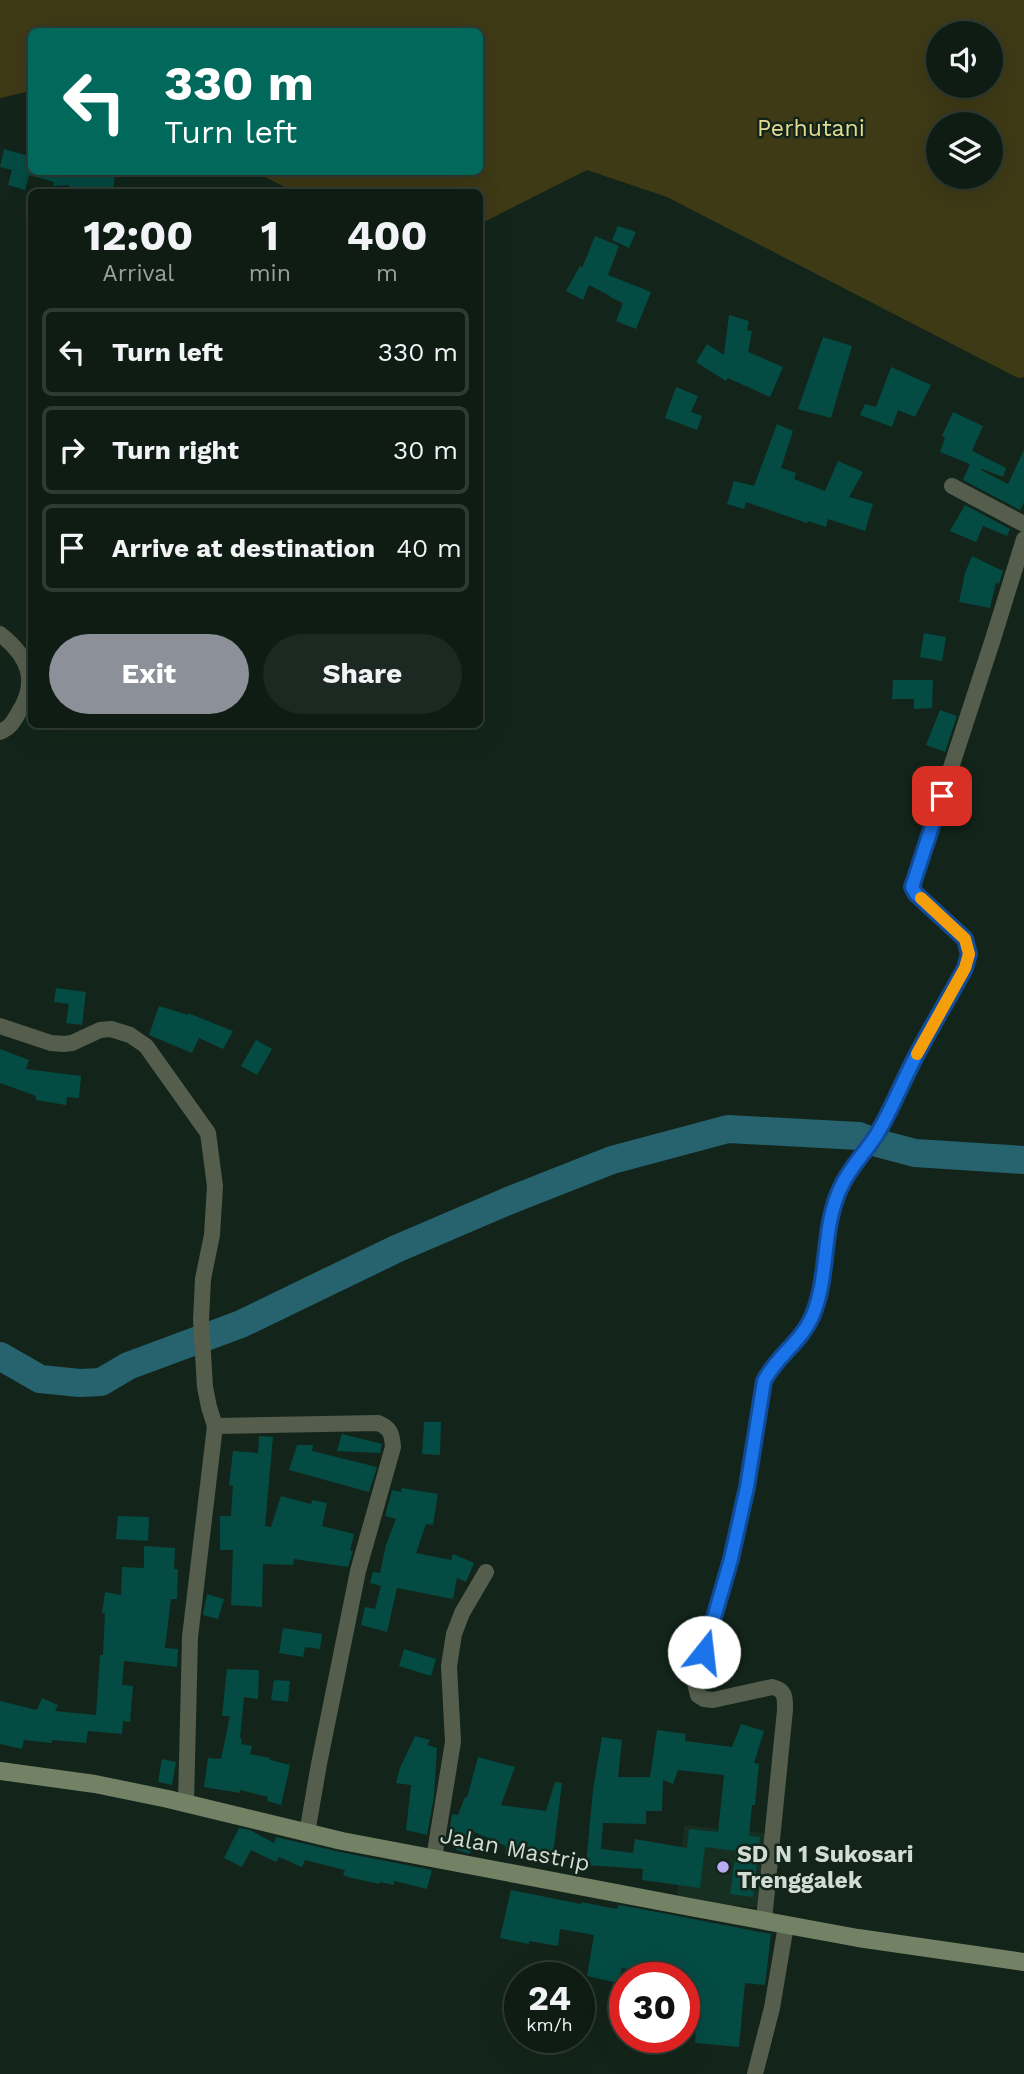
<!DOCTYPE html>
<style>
body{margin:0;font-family:"Work Sans",sans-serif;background:#1c2922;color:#f1f3f6;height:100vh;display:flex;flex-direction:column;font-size:26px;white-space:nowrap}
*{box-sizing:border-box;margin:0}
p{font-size:23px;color:#9ba1a0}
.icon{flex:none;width:38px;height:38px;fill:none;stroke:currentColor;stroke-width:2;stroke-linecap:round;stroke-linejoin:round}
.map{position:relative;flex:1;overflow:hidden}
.sheet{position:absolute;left:28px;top:189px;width:455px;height:539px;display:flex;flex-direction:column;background:#0e1c14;border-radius:10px;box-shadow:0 7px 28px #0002,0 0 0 2px #2e3a34}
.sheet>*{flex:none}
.guide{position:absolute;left:28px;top:28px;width:455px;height:147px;border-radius:10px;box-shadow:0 7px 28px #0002,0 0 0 2px #2e3a34;background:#00695c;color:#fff;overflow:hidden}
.tools{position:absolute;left:926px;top:21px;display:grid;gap:14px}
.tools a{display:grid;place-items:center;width:77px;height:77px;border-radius:50%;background:#0e1c14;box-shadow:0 7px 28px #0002,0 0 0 2px #2e3a34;font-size:35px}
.speed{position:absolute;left:504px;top:1962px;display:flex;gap:14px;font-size:35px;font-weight:700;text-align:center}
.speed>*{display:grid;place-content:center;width:91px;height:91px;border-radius:50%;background:#0e1c14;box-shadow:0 7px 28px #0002,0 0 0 2px #2e3a34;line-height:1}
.speed small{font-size:18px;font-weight:400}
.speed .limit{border:10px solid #d22;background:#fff;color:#111}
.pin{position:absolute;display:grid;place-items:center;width:60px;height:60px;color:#fff;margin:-30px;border-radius:14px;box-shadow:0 4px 10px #0006}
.me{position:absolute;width:77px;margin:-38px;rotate:16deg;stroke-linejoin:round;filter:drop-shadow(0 0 5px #0008)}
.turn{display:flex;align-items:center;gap:24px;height:147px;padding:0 21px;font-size:32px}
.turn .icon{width:91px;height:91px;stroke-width:2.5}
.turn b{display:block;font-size:49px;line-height:60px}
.eta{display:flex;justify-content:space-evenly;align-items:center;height:119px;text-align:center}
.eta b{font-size:42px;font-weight:700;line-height:49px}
.button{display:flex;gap:14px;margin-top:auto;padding:14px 21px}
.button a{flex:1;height:80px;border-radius:42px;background:#8c9099;color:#fff;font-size:28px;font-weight:700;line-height:80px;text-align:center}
.button a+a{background:#1c2922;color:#f1f3f6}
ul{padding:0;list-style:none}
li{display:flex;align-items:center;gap:21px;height:88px;margin:0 14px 10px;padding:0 7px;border:4px solid #2e3a34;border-radius:10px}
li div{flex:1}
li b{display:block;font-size:26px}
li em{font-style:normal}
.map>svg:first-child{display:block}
.built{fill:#162f21}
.green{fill:#3e3a16;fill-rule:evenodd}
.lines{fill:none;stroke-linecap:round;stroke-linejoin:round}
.river{stroke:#26636f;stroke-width:28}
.building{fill:#044b44;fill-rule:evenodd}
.minor{stroke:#555e4d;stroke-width:16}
.secondary{stroke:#738165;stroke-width:18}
.route-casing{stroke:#114b97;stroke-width:18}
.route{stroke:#1a73e8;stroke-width:12}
.slow{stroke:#f59e0b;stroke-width:12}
.poi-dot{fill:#bbaaf6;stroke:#13251a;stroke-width:2.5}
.labels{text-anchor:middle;stroke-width:5;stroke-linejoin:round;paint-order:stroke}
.park-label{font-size:23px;fill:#e4db91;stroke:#13251a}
.street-label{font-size:23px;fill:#d0dcd4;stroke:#13251a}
.poi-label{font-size:23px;font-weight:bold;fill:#d0dcd4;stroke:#13251a;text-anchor:start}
</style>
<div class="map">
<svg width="1024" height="2074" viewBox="0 0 1024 2074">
<rect width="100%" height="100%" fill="#13251a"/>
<!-- built -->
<polygon class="built" points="684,1825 770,1834 762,1908 677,1900"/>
<!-- green -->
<path class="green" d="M0 0H1024V377L1018 378 667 197 587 170 480 224V192H294L256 172H480V32H32L31 91 0 98ZM938 33H990V86H938ZM938 124H990V177H938Z"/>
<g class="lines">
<!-- river -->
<polyline class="river" points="0,1356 40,1379 80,1383 101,1382 128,1366 241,1324 396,1249 508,1201 612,1160 728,1129 859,1136 877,1143 915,1153 1024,1160"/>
</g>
<!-- building -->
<g class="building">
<polygon points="4,149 32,157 32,172 115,172 113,192 69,192 69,185 53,186 54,182 29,175 25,190 8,185 12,170 0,167"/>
<polygon points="618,226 636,232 629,248 612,240"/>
<polygon points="595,236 619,246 608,275 651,292 636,329 616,321 623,303 610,297 610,296 589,285 583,300 566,291 580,266 582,268"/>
<polygon points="729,315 749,321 747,330 752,331 748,352 783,367 770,397 728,378 726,381 696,362 707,344 724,355"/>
<polygon points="823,337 852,346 831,418 798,409"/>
<polygon points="891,367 931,385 915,417 898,410 892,427 860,415 865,404 876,407"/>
<polygon points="676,387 698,396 691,412 702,416 697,430 665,418"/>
<polygon points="953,412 983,426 972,451 1006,468 1003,477 982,469 981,470 1008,484 1024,450 1024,502 1020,510 963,480 970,464 940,452 945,438 942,436"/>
<polygon points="777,424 793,431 781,468 796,473 794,479 825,491 838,461 863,472 849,497 873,504 865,531 828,519 826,527 808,521 807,523 746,502 744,509 727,504 734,481 754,486"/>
<polygon points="965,505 1010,529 1007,536 983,526 976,542 950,531"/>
<polygon points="972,556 1003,571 999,584 996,582 990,608 959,602 965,573"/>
<polygon points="924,633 946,637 942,661 920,657"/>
<polygon points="893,680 933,680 932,708 914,709 914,699 892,699"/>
<polygon points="940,710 957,716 945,752 926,745"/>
<polygon points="56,988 86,992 82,1025 66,1023 69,1004 54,1002"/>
<polygon points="159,1006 188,1015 188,1013 233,1031 223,1049 199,1038 192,1053 149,1035"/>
<polygon points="256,1040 272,1049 257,1075 241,1066"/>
<polygon points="0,1049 29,1060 26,1069 81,1076 79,1098 67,1097 66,1105 36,1100 36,1096 0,1083"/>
<polygon points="424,1422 441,1422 440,1455 422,1454"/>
<polygon points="342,1434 382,1444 380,1453 337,1451"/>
<polygon points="259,1436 273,1437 265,1526 271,1527 281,1496 311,1504 312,1500 327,1503 322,1526 354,1534 350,1551 353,1551 348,1567 294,1559 293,1565 263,1564 262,1607 231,1605 233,1550 220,1550 220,1516 231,1516 233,1486 229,1485 233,1451 258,1453"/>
<polygon points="297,1445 313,1445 312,1451 377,1467 369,1492 289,1470"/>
<polygon points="402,1488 438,1494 433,1525 426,1524 416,1553 451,1560 453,1554 474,1563 466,1582 457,1578 453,1599 397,1588 387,1632 361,1625 365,1607 375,1609 381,1586 370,1583 373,1572 380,1573 386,1545 396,1519 385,1516 392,1490 401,1492"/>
<polygon points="118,1516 149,1517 148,1541 116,1539"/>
<polygon points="144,1546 175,1548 174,1569 178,1569 177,1599 171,1599 165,1648 178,1649 177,1667 124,1661 122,1685 133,1686 130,1722 123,1721 122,1734 88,1731 86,1743 52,1740 52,1743 24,1740 22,1749 0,1744 0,1701 37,1710 42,1698 58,1705 55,1711 96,1715 100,1655 103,1655 105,1613 102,1613 105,1592 121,1595 122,1567 144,1568"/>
<polygon points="207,1594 224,1599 218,1619 203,1615"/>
<polygon points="283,1628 322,1634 320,1649 305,1647 303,1657 279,1653"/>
<polygon points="404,1649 436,1659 431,1676 399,1666"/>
<polygon points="227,1669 259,1670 258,1699 244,1697 240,1738 242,1738 241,1744 252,1746 250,1754 270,1758 270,1760 290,1765 281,1805 267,1801 268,1797 240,1790 240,1793 204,1787 208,1758 221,1759 230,1716 222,1716"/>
<polygon points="274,1680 290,1681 288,1702 271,1700"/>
<path d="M741 1724 764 1731 754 1763 759 1764 755 1805H752L749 1836 760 1837 753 1897 730 1894 736 1851 705 1847 700 1888 642 1880 643 1869 586 1865 593 1790 602 1737 622 1740 618 1777H650L657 1730 686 1734 685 1741 732 1747ZM678 1770 724 1775 718 1832 689 1829 687 1848 635 1839 633 1853 601 1849 603 1823 646 1824V1811H662L663 1780 673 1784Z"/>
<polygon points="415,1736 430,1740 427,1745 437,1748 434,1796 427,1835 406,1830 411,1785 396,1783 400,1768"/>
<polygon points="478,1757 515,1767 501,1805 546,1811 555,1782 562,1783 553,1855 535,1853 534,1859 505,1855 506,1846 474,1832 470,1854 456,1850 458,1842 448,1840 452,1814 458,1815 465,1797 467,1798"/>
<polygon points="162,1759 176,1762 172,1785 158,1782"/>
<polygon points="239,1828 250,1830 274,1843 276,1837 340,1852 432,1870 427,1889 394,1881 394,1885 380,1882 379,1884 352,1878 343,1875 345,1870 305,1860 302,1867 279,1857 276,1862 251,1850 242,1867 224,1858"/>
<polygon points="511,1890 581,1904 581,1902 617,1909 618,1905 636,1908 771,1934 765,1985 745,1983 739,2047 695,2043 696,2026 684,2025 684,1978 665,1978 666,1973 622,1968 618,1983 587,1976 594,1935 560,1929 558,1946 529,1941 529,1944 500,1938"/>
</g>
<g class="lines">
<!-- minor -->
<g class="minor">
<polyline points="952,486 1024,524"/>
<path d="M0 634C28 656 39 680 19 712 13 722 11 727 0 732"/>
<polyline points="0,1026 51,1043 64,1044 72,1043 100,1030 111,1029 130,1035 146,1046 208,1133 215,1186 212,1235 203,1279 201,1320 205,1387 209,1407 215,1426"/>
<path d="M186 1803 190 1637 215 1426 378 1423C390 1428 392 1433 393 1447L358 1571 319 1764 307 1833"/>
<polyline points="434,1858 453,1742 449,1666 454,1634 462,1613 486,1572"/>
<path d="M764 1920 785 1710C785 1698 786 1690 772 1687L713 1700 704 1699 698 1695 695 1683 731 1559 747 1487 764 1381C776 1357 801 1342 812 1317 830 1276 821 1228 841 1187 850 1167 866 1152 877 1134 892 1109 902 1082 915 1057 932 1027 949 998 965 968L969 954 965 939 916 894 912 887 993 639 1024 539"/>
<polyline points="755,2074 772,2008 786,1925"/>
</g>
<!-- secondary -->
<polyline class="secondary" points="0,1771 95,1784 168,1799 342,1841 690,1907 858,1938 1024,1962"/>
</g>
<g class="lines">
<!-- route casing -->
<g class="route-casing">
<path id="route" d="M704 1652 731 1559 747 1487 764 1381C776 1357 801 1342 812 1317 830 1276 821 1228 841 1187 850 1167 866 1152 877 1134 891 1111 901 1085 913 1062 929 1030 948 1000 965 968L969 954 965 939 916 894 912 887 942 796"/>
</g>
<!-- route -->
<use href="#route" class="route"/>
<!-- slow -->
<polyline class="slow" points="917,1054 965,968 969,954 965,939 921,898"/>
</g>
<!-- markers -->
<circle class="poi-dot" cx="723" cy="1867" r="7"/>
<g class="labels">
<!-- park labels -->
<g class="park-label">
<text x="811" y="136">Perhutani</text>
</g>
<!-- street labels -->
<g class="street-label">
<text transform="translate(515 1849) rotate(11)" y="8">Jalan Mastrip</text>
</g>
<!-- poi labels -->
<g class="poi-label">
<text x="737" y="1862">SD N 1 Sukosari<tspan x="737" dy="26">Trenggalek</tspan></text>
</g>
</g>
</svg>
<div class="tools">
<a><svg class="icon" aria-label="sound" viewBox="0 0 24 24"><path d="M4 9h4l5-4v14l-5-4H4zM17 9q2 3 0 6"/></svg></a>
<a><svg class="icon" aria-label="layers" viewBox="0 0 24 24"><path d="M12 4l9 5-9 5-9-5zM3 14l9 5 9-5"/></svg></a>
</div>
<div class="speed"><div>24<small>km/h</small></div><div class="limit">30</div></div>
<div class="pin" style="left:942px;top:796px;background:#d93025"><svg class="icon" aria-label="arrive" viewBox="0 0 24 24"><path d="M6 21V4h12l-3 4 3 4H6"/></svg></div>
<svg class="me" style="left:704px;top:1652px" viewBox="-20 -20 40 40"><circle r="19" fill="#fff"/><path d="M0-13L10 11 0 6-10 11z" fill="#1a73e8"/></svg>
<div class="guide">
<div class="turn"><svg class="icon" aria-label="left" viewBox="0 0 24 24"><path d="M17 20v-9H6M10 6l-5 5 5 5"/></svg><div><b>330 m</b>Turn left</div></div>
</div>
<section class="sheet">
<div class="eta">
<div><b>12:00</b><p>Arrival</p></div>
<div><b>1</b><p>min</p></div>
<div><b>400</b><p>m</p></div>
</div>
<ul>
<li><svg class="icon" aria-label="left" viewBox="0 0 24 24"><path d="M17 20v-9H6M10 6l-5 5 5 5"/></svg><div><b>Turn left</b></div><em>330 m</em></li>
<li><svg class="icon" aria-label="right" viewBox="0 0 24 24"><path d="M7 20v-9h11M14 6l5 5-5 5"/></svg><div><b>Turn right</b></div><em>30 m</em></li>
<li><svg class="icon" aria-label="arrive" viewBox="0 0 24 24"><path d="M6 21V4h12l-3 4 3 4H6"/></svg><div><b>Arrive at destination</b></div><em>40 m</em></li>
</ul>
<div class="button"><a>Exit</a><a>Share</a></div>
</section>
</div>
